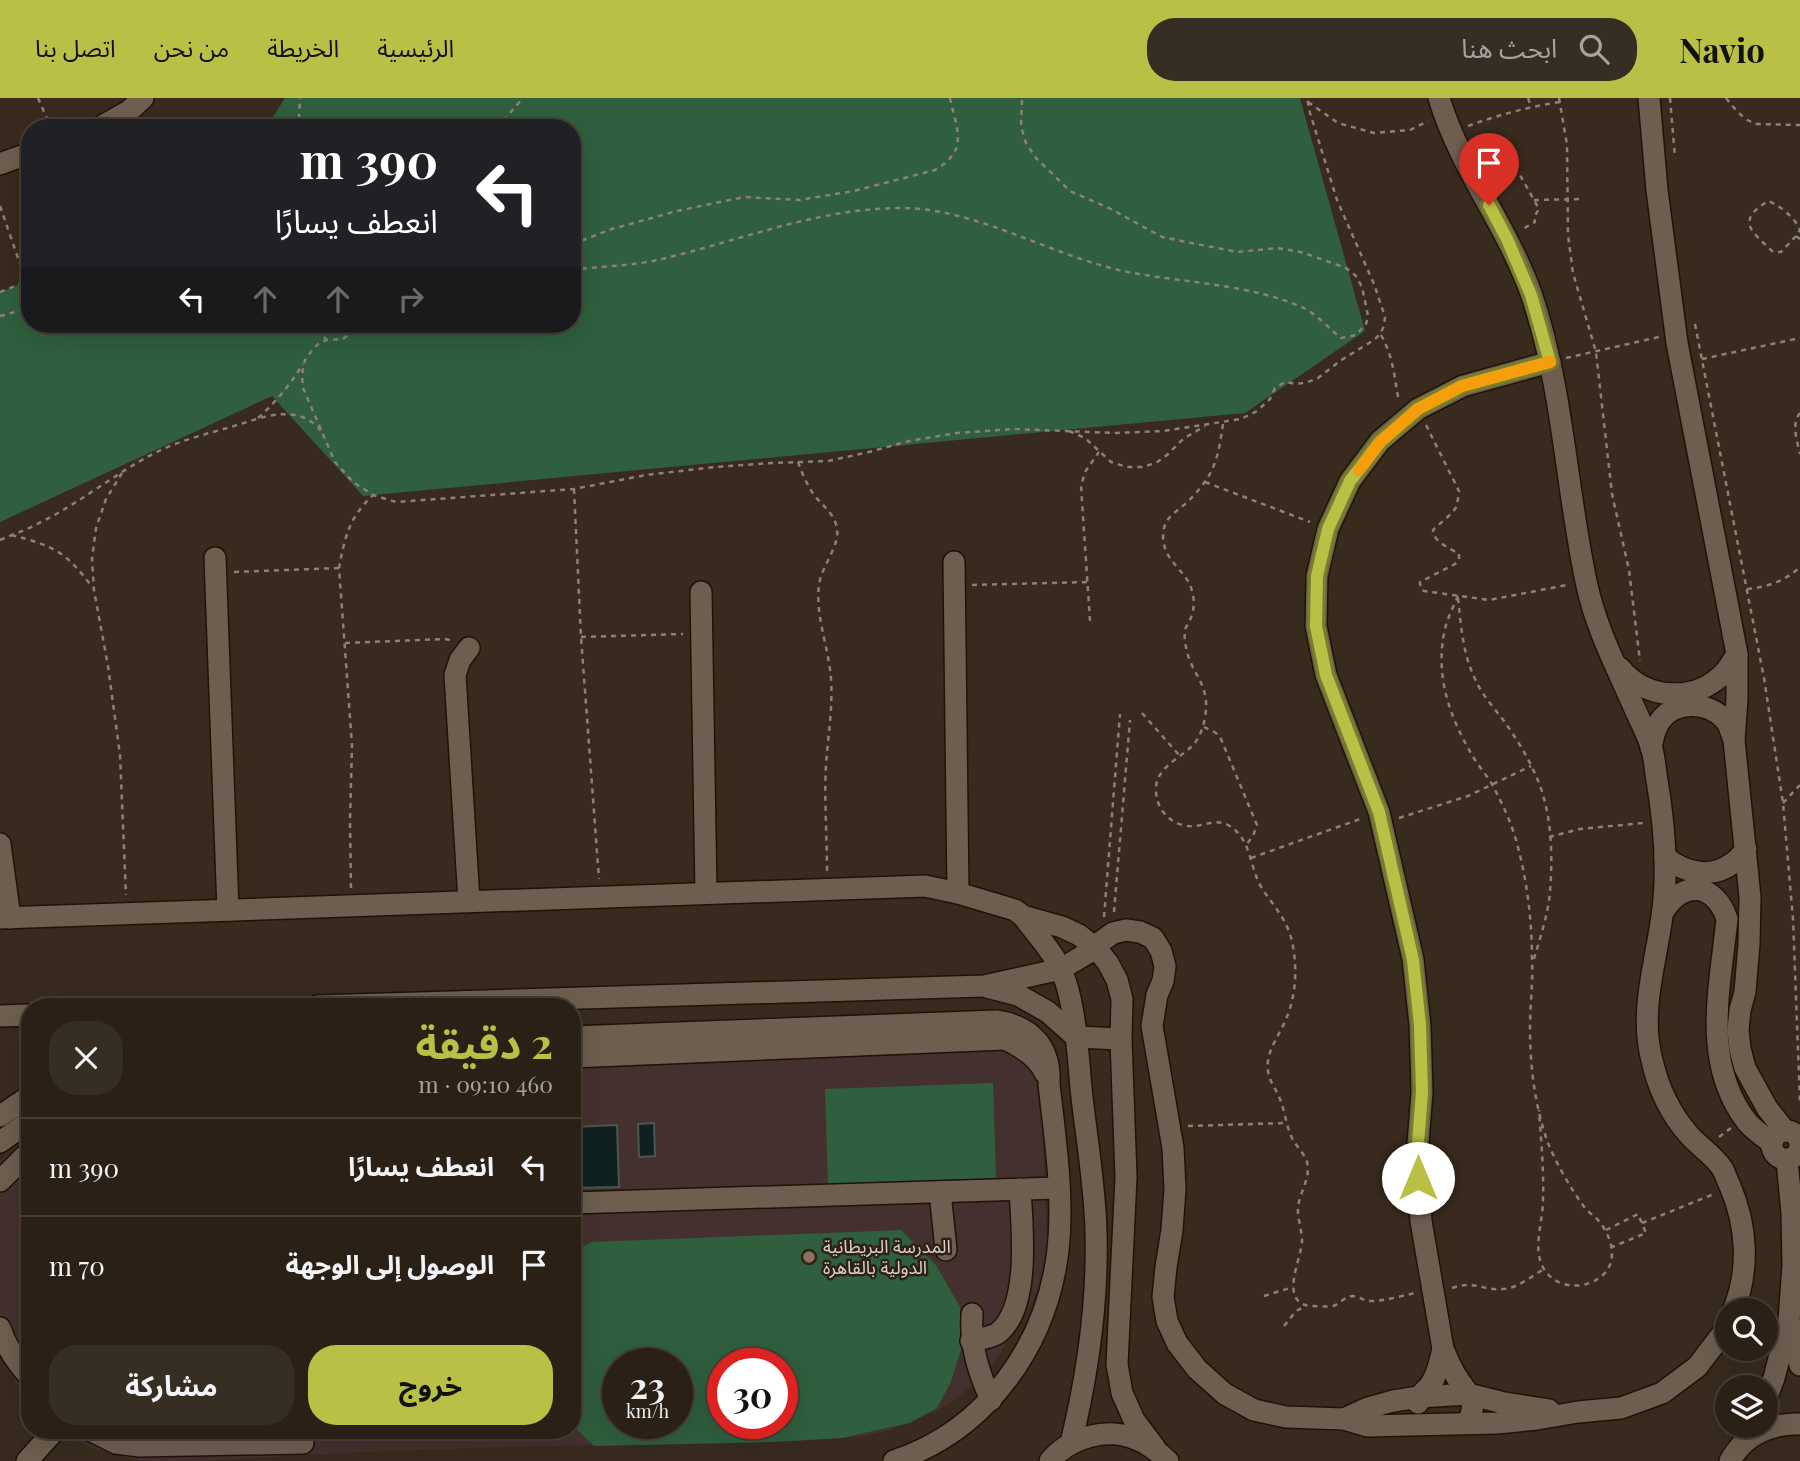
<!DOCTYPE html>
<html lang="ar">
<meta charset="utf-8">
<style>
body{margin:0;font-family:"Playfair Display","Noto Sans Arabic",serif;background:#362d23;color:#f1f3f6;direction:rtl;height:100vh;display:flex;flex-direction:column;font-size:26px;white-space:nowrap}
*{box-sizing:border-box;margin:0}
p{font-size:23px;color:#a5a3a1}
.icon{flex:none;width:38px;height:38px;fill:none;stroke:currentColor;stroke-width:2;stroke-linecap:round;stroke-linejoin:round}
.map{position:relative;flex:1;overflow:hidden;direction:ltr}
.side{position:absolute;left:21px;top:900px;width:560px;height:441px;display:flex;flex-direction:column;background:#2a2016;border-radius:28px;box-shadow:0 7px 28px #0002,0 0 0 2px #463e35;direction:rtl}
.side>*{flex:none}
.guide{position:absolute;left:21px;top:21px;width:560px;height:214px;border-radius:28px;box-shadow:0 7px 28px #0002,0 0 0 2px #463e35;direction:rtl;background:#202124;color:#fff;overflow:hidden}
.fabs{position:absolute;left:1715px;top:1200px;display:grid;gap:14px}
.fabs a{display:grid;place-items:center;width:63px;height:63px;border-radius:50%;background:#2a2016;box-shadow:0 7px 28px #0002,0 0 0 2px #463e35;font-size:35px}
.speed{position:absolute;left:602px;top:1250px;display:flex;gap:14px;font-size:35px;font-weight:700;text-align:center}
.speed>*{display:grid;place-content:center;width:91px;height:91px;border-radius:50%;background:#2a2016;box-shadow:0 7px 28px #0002,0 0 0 2px #463e35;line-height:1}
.speed small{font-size:18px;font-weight:400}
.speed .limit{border:10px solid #d22;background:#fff;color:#111}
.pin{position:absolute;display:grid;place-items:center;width:60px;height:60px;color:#fff;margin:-72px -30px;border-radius:50% 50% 50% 0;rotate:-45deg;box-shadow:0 0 7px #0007}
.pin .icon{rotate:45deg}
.me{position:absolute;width:77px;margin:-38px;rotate:0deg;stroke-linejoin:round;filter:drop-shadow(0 0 5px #0008)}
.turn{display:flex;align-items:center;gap:24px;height:147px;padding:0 28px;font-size:32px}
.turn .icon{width:91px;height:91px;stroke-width:2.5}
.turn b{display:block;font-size:49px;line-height:60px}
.lanes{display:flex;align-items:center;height:66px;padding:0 28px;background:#0003;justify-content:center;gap:35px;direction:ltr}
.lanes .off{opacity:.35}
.round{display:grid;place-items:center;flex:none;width:74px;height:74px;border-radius:28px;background:#362d23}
.summary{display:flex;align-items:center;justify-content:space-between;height:119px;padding:0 28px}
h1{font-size:42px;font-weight:700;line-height:52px;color:#bac046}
.action{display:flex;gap:14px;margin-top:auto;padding:14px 28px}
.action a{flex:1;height:80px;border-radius:28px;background:#bac046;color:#111;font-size:28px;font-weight:700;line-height:80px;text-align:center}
.action a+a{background:#362d23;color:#f1f3f6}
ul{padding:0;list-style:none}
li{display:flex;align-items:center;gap:21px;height:98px;padding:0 28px;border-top:2px solid #463e35}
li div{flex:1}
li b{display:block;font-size:26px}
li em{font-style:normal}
header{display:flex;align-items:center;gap:42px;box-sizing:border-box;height:98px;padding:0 35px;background:#bac046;color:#111}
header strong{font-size:33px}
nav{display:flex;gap:38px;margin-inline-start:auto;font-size:24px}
.search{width:490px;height:63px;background:#362d23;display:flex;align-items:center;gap:18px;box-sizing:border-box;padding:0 24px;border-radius:28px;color:#a5a3a1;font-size:26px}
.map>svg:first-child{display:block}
.education{fill:#44302f;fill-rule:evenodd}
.green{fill:#2f5f3c;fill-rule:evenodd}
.water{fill:#0f2021;stroke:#4c5553;stroke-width:2}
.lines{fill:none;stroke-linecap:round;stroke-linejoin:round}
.minor-casing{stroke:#1f1307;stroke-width:24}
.path{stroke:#8c8176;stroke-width:2.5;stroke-dasharray:5 5;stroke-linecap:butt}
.minor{stroke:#6d5e4f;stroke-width:21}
.route-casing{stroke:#797d2e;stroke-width:18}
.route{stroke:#bac046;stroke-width:12}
.slow{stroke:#f59e0b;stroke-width:12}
.education-dot{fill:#8d6e63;stroke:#2e2114;stroke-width:2.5}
.labels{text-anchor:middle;stroke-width:5;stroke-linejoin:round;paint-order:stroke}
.poi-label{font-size:18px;fill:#dad1c9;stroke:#2e2114;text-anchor:start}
</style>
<header>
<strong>Navio</strong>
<div class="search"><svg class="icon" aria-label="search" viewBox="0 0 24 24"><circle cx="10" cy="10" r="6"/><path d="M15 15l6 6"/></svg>ابحث هنا</div>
<nav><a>الرئيسية</a><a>الخريطة</a><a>من نحن</a><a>اتصل بنا</a></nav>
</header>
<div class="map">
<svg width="1800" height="1363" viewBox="0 0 1800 1363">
<rect width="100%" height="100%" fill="#382b1d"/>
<!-- education -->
<g class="education">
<path d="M999 951 1008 952 1036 972 1042 995 1047 1146 1043 1172 1036 1196 995 1264 981 1280 949 1306 912 1324 890 1332 867 1338 796 1343 504 1349 365 1354 204 1363H139L94 1351 74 1341 63 1332H572V967ZM618 1265H677V1325H618ZM723 1265H782V1325H723Z"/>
<polygon points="30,1038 30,1303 16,1285 0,1254 0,1063"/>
</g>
<!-- green -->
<g class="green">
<polygon points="285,0 1300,0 1365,233 1245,315 363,398 272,298 0,424 0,194 30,183 30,226 572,226 572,30 266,30"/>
<polygon points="993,985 996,1080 828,1086 825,991"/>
<path d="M901 1132 936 1167 960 1209 963 1244 951 1284 937 1310 909 1325 842 1340 771 1344 594 1348 572 1327V1155L591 1144ZM618 1265H677V1325H618ZM723 1265H782V1325H723Z"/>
</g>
<!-- water -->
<g class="water">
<polygon points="654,1025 655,1058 639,1059 638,1026"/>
<polygon points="617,1027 619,1089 572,1090 572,1029"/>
</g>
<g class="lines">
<!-- minor casing -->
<g class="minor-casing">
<g id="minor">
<path d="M1439 0C1460 70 1508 129 1532 198 1563 290 1566 389 1586 483 1595 528 1616 568 1634 609 1640 623 1648 637 1652 651 1654 659 1655 668 1656 676 1664 722 1669 771 1662 818 1656 864 1640 911 1651 958 1657 987 1670 1016 1690 1038 1700 1049 1714 1058 1722 1070 1725 1075 1727 1082 1730 1088 1747 1128 1750 1172 1733 1213"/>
<polyline points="1649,0 1657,92 1677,245 1737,556 1737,601 1734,642 1750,799 1749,846 1745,894 1740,912 1738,932 1740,951 1745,970 1767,1010 1785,1033"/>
<polyline points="99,30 129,13 143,0"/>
<polyline points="0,66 30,55"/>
<polyline points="215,460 228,812"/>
<polyline points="954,464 958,795"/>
<polyline points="701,494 706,794"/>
<path d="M1620 570C1646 602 1695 605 1724 575 1729 570 1733 562 1737 556"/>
<path d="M1651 650C1653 640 1654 632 1660 623 1676 601 1712 603 1728 626 1730 630 1732 637 1734 642"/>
<polyline points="0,746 10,820"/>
<path d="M1665 759C1685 775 1712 782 1734 764 1739 761 1742 756 1746 751"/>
<polyline points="469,803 455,577 460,562 469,550"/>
<path d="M1663 814C1683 781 1715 785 1727 821 1720 891 1701 964 1747 1024 1754 1032 1764 1039 1772 1045"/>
<path d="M1023 818C1035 835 1051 851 1060 870 1075 899 1078 957 1081 990 1086 1038 1095 1086 1096 1134 1098 1206 1088 1275 1071 1345"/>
<polyline points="0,820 925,788 958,795 1015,812 1023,818 1062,829 1079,837 1096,850 1108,865 1117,882 1122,901 1121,941 1126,1079 1117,1266 1122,1295 1134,1322 1155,1350"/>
<polyline points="987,889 1018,897 1048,914 1076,939 1121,941"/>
<polyline points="317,908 984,888 1061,871 1096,850 1102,843 1113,835 1126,832 1140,834 1153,840 1161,853 1165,868 1163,883 1157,897 1152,928 1173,1050 1175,1091 1172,1132 1166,1169 1163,1199 1167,1223 1177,1245 1197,1271 1225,1296 1254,1312 1286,1319 1344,1321 1367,1328 1497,1325 1537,1321 1578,1314 1621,1310 1662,1295 1697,1269 1723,1235 1727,1226"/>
<polyline points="0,918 30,917"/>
<path d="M572 939 996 923C1032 928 1051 950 1049 986 1055 1041 1064 1097 1058 1152 1047 1247 987 1332 894 1363"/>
<path d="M572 959 1005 941C1020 948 1038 958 1045 975"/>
<polyline points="0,1018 30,998"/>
<circle cx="1786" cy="1047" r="14"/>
<polyline points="0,1044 30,1023"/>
<polyline points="0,1083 30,1053"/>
<polyline points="940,1094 946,1152"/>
<polyline points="572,1105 1059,1090"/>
<path d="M972 1216C970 1248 978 1273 991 1302"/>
<polyline points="1790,1225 1800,1267"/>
<path d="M0 1230C6 1249 17 1265 30 1279"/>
<path d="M971 1243C980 1241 990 1240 998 1235 1031 1209 1022 1128 1020 1091"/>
<polyline points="1766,1301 1774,1280 1789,1222 1793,1168 1792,1115 1787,1062"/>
<path d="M1418 1305C1419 1296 1426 1293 1431 1286 1438 1275 1440 1263 1443 1251"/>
<polyline points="1344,1321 1368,1310 1393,1303 1419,1299 1468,1296 1504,1305 1549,1312"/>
<path d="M1467 1325C1480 1304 1467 1295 1456 1278 1451 1269 1447 1261 1443 1251L1421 1123 1417 1058 1422 994 1420 927 1413 861 1379 714 1326 577 1316 528 1317 478 1328 431 1350 383 1380 343 1418 311 1463 288 1550 264"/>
<polyline points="90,1332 116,1345 140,1348 303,1345"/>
<polyline points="27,1363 55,1332"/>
<path d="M1050 1363C1070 1339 1107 1329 1136 1341 1149 1346 1158 1354 1168 1363"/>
<path d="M1730 1363C1744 1337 1771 1325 1800 1326"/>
</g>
</g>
<!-- path -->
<g class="path">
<polyline points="38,0 51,30"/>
<polyline points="1528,0 1531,9"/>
<polyline points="1559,0 1567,47 1568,137 1573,175 1596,254 1612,396 1629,472 1640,563"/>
<polyline points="1670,0 1675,60"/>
<path d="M1726 0C1735 11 1742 21 1756 26L1800 27"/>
<polyline points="1308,4 1338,25 1374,35 1410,32 1428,23"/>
<path d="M1468 28C1498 17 1528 9 1560 4"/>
<polyline points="295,30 299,19 300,0"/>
<polyline points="497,30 523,0"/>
<polyline points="1494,82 1509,73 1514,76 1520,77 1539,111 1534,119 1535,124 1521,132"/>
<polyline points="1534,102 1584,101"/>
<polyline points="0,108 26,183"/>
<path d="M1796 138 1781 154H1773C1753 134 1734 124 1768 103 1780 107 1796 121 1800 132L1796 138 1800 141"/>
<path d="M572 144H578L612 131 677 113 744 99 799 102 854 93 935 72C969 52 957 33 950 0"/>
<path d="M572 172C602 168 633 168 662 161 742 142 821 109 905 110 981 112 1053 159 1128 174 1185 185 1250 186 1304 210 1317 217 1330 231 1341 240L1356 237 1366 226 1368 218 1362 189 1356 178 1346 170 1301 154 1277 150 1237 154 1162 139 1109 110 1070 93 1036 60 1026 45 1021 28 1022 0"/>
<polyline points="0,194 30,182"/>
<polyline points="0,218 30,210"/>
<polyline points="309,226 327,242"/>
<polyline points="363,226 343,241 327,242 319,245 313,251 305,262 302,276 303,290 335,364 353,384 373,397 396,404 574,391 646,377 715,369 772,365 828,363 869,354 909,343 957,335 1014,331 1115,335 1163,333 1241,321 1257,313 1270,301 1275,290 1285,284 1297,286 1308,284 1318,280 1340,263 1374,242 1380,236 1384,228 1385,219 1374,186 1337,102 1310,15 1307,0"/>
<polyline points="1695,226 1764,580 1783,705 1793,821 1800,1004"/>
<path d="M1381 237C1394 260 1394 279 1399 304"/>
<polyline points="1566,260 1659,239"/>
<polyline points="1702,261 1800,240"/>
<path d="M1800 315C1791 326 1797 343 1800 356"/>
<path d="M258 320C276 304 290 287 303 266"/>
<path d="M1223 326C1220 347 1217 368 1204 385 1199 392 1191 401 1184 407 1173 416 1163 421 1163 439 1164 465 1187 472 1192 493 1195 503 1194 513 1190 522 1189 525 1186 528 1185 532 1184 536 1185 545 1186 549 1191 578 1211 584 1205 620 1203 629 1200 639 1194 646 1180 661 1154 670 1156 694 1157 714 1174 730 1195 728 1206 727 1216 721 1228 727 1251 740 1249 766 1260 787 1270 804 1283 816 1290 836 1298 863 1297 896 1286 921 1280 936 1270 948 1268 963 1266 981 1274 986 1280 1001 1285 1014 1286 1027 1292 1040 1296 1048 1304 1055 1307 1064 1311 1080 1300 1093 1298 1109 1297 1120 1302 1131 1302 1143 1302 1160 1278 1204 1310 1208 1317 1208 1327 1209 1333 1208 1341 1206 1344 1198 1353 1198 1360 1199 1364 1203 1370 1203 1385 1203 1401 1198 1415 1195"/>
<path d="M1426 327 1459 393 1457 408 1452 415 1433 432C1433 444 1450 450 1459 456V462L1455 466 1420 484 1421 491 1424 493 1489 502 1567 487"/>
<polyline points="1069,333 1085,340 1111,364 1127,369 1142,369 1156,365 1167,357 1183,341 1205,328"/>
<path d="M798 364C802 375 807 387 814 397 822 407 832 414 836 426 843 445 821 468 819 487 815 518 829 550 831 581 833 610 828 638 826 666 824 701 827 737 827 773"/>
<polyline points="122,375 106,401 96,430 92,461 94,492 108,568 120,657 126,797"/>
<polyline points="1205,384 1310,424"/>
<polyline points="574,391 581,539 599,781"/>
<path d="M11 437C55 448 66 454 93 490"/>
<path d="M0 442C13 436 27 432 39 425 81 405 120 371 163 351 185 341 210 335 234 328 264 319 298 304 322 334"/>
<polyline points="234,474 339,470"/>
<polyline points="972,487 1087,484"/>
<path d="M1747 491C1768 489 1785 483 1800 469"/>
<path d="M1458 498C1454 507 1449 517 1446 527 1433 576 1450 621 1475 662 1481 671 1488 679 1493 688 1502 705 1511 724 1516 742 1527 781 1532 822 1532 862 1533 885 1530 908 1530 931 1530 969 1535 1009 1548 1045 1556 1065 1572 1093 1585 1110 1588 1114 1593 1117 1597 1121 1610 1135 1620 1161 1603 1177 1584 1194 1551 1191 1541 1165 1534 1146 1543 1122 1543 1102 1544 1072 1541 1042 1539 1012"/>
<path d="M1458 500C1461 529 1463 557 1476 583 1483 598 1494 610 1504 623 1516 640 1528 659 1536 678 1552 713 1553 757 1550 794 1548 817 1540 840 1534 861"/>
<polyline points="1090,523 1081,388 1085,374 1099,354"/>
<polyline points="581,539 683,536"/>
<polyline points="345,545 445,541 450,542"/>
<polyline points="1142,615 1179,657"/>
<polyline points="1204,629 1216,635 1221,641 1257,727 1253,738 1246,747"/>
<polyline points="1783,705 1800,687"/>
<polyline points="1399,720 1468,698 1531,668"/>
<polyline points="1549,739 1580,731 1643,725"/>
<polyline points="1251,760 1363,720"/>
<path d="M351 790 350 723 352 647 339 470C345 438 349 420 373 397"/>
<polyline points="1114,814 1130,622"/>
<polyline points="1104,819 1120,616"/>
<polyline points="1188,1028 1286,1025"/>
<polyline points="1719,1039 1731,1030"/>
<polyline points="1642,1125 1714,1096"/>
<polyline points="1606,1132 1638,1116 1646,1135 1612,1149"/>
<path d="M1452 1190C1474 1182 1484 1193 1503 1191 1518 1190 1532 1178 1544 1171"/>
<polyline points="1264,1198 1293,1189"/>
<polyline points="1284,1228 1296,1213 1306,1208"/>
</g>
<!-- minor -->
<use href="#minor" class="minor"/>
</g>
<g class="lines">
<!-- route casing -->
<g class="route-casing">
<polyline id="route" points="1418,1080 1417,1058 1422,994 1420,927 1413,862 1379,714 1326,577 1316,528 1317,478 1328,431 1350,383 1380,344 1418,311 1462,288 1550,264 1531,197 1507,141 1489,107"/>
</g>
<!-- route -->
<use href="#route" class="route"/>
<!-- slow -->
<polyline class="slow" points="1359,372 1380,344 1418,311 1462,288 1550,264"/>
</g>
<!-- markers -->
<circle class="education-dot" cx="809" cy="1159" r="7"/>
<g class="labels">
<!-- poi labels -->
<g class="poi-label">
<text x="823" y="1155">المدرسة البريطانية<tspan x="823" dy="21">الدولية بالقاهرة</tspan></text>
</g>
</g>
</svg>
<div class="fabs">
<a><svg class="icon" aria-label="search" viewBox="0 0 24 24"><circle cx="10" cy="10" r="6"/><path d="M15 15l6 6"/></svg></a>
<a><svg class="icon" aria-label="layers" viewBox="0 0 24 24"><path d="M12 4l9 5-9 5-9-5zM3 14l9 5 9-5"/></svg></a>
</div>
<div class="speed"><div>23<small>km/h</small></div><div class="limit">30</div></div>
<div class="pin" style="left:1489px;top:107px;background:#d93025"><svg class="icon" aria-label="arrive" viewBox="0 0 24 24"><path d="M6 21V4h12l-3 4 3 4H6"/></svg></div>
<svg class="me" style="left:1418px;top:1080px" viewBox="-20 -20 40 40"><circle r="19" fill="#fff"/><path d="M0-13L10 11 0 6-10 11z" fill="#bac046"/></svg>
<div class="guide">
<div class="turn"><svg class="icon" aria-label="left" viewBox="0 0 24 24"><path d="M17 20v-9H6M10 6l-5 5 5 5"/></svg><div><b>390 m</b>انعطف يسارًا</div></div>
<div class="lanes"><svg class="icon" aria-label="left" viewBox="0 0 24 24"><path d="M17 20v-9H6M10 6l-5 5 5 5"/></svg><svg class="icon off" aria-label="ahead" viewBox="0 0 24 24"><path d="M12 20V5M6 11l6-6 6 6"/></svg><svg class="icon off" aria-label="ahead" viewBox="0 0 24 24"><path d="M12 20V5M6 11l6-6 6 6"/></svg><svg class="icon off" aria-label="right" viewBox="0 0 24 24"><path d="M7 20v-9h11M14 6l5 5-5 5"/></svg></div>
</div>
<section class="side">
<div class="summary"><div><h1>2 دقيقة</h1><p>460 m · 09:10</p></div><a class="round"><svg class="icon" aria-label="close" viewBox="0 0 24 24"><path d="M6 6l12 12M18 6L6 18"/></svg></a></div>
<ul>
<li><svg class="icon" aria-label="left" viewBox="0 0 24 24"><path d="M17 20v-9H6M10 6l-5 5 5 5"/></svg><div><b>انعطف يسارًا</b></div><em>390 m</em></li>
<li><svg class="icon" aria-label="arrive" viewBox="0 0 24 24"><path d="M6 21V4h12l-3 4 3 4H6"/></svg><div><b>الوصول إلى الوجهة</b></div><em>70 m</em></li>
</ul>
<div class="action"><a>خروج</a><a>مشاركة</a></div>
</section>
</div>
